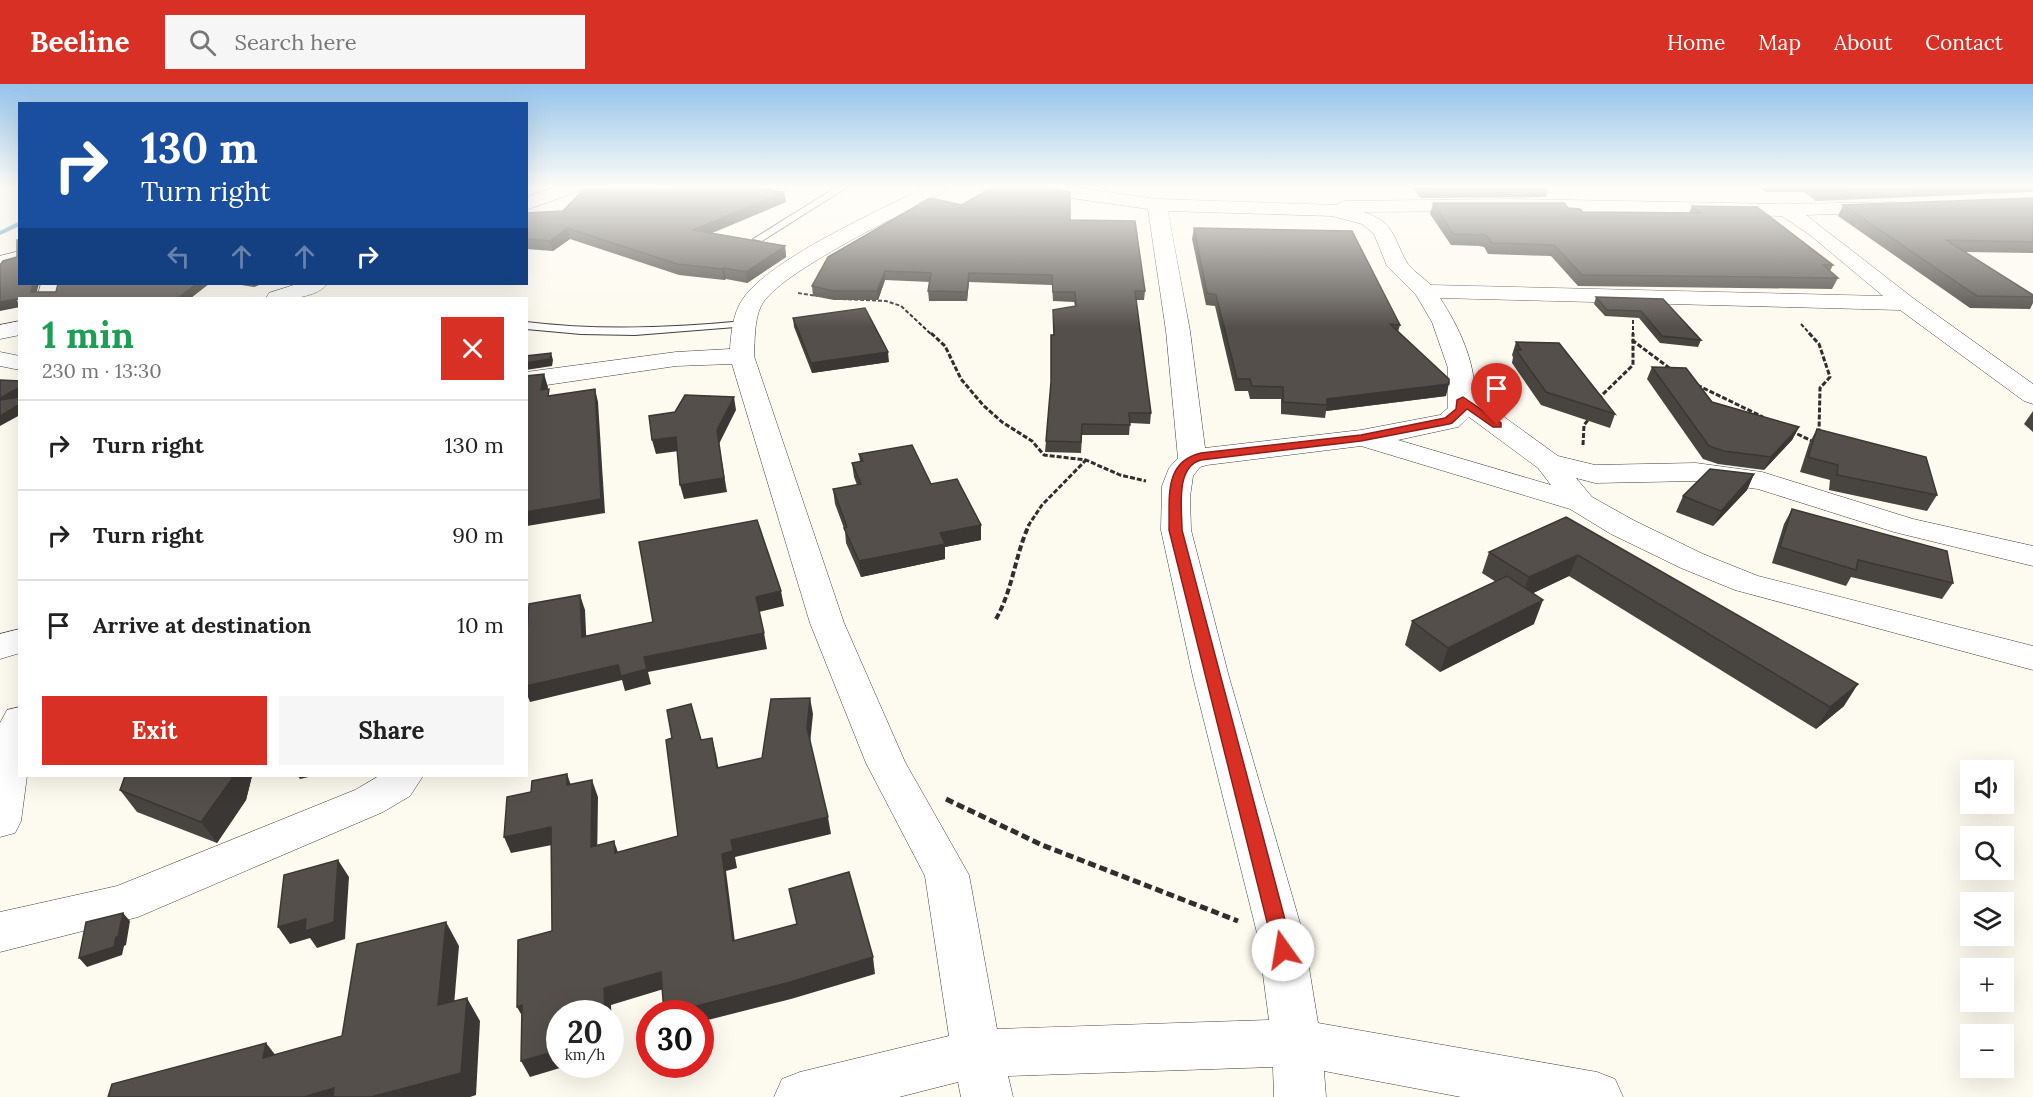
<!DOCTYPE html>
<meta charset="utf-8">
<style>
body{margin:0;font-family:Lora,serif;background:#f6f6f6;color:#222;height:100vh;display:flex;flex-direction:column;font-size:22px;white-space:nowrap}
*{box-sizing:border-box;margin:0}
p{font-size:20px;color:#767676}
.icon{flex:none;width:33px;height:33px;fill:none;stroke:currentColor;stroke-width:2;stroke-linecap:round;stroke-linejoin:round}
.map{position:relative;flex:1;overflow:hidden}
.panel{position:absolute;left:18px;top:213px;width:510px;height:480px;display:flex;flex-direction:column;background:#fff;border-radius:0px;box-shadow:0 6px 24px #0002}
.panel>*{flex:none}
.top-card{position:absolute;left:18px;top:18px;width:510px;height:183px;border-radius:0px;box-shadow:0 6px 24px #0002;background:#1a4fa0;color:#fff;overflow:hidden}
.controls{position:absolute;left:1960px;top:676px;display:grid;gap:12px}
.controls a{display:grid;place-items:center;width:54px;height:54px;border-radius:0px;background:#fff;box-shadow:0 6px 24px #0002;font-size:30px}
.speed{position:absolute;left:546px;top:916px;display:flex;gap:12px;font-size:30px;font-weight:700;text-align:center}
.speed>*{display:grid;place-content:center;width:78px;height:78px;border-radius:50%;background:#fff;box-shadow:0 6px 24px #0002;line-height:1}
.speed small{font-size:15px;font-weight:400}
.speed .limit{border:9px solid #d22;background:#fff;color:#111}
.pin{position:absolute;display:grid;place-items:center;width:51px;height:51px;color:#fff;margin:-62px -26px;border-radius:50% 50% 50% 0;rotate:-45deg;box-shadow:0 0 6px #0007}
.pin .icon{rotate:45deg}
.me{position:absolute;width:66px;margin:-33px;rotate:347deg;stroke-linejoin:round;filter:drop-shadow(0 0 4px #0008)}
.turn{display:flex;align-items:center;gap:21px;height:126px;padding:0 24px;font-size:27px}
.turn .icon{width:78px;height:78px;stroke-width:2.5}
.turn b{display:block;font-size:42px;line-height:51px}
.lanes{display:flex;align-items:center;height:57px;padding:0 24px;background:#0003;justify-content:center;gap:30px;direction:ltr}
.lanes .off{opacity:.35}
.round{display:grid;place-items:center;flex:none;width:63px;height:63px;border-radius:0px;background:#f6f6f6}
.head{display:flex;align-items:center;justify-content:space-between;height:102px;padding:0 24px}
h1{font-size:36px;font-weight:700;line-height:45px;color:#1e9e55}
.primary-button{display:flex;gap:12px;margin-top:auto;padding:12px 24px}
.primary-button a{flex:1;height:69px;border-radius:0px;background:#d93025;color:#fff;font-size:24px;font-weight:700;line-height:69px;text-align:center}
.primary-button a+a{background:#f6f6f6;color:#222}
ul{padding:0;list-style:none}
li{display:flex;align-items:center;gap:18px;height:90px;padding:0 24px;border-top:2px solid #e0e0e0}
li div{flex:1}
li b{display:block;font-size:22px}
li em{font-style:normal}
header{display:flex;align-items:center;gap:36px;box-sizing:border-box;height:84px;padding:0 30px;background:#d93025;color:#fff}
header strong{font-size:28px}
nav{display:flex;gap:33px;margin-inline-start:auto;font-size:21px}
.search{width:420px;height:54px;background:#f6f6f6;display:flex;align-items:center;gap:15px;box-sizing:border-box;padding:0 21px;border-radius:0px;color:#767676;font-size:22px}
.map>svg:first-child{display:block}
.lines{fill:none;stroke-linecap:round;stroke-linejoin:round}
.stream{fill:#4a8ebc;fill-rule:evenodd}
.service-casing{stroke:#404040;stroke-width:2}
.minor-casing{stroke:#404040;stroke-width:1}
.tertiary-casing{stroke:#404040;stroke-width:1}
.path-far3{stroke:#2f2f2f;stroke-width:2;stroke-dasharray:4 2;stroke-linecap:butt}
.path-far2{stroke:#2f2f2f;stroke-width:3;stroke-dasharray:5 2;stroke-linecap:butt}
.path-far1{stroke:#2f2f2f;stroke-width:4;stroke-dasharray:6 3;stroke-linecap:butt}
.path{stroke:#2f2f2f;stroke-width:5;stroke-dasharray:8 4;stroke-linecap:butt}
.service{fill:#fff;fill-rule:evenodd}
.minor{fill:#fff;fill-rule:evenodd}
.tertiary{fill:#fff;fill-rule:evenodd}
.wall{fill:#484440}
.shaded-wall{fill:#3b3734}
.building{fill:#544f4b;stroke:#3b3734;stroke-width:1.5}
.route{fill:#d93025;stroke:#8d1f18;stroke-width:1.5}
</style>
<header>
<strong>Beeline</strong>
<div class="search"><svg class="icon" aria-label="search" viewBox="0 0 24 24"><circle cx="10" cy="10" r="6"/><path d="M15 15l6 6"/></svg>Search here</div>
<nav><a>Home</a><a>Map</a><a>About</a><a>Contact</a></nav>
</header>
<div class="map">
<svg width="2033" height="1013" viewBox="0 0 2033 1013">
<rect width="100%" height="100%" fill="#fdfaef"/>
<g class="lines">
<!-- stream -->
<polygon class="stream" points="20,137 20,142 0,151 0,147"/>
<!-- service casing -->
<g class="service-casing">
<g id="service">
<polygon points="838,102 849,102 762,157 753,155"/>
<path d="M744 237 750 240 748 242 635 251 581 250 526 245V238C599 247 671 244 744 237Z"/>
</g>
</g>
<!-- minor casing -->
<g class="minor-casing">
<g id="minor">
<path d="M927 102H950L947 106C909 127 778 188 761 222 754 237 755 256 754 272L844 539 905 678 969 791 997 945 1269 936 1258 853 1193 593 1161 446 1162 402 1169 384 1178 374 1166 247 1148 125 1022 107 1016 106 1013 102H1063L1157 115 1336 121 1344 117 1511 115 1786 120 1895 118 1897 122 1895 126 1888 128 1806 131 1913 214 2033 300V320L2024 317 1900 226 1440 214C1459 243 1475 277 1475 312L1558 372 1595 381 1696 379 1762 388 1913 435 2033 462V482L1894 448 1758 405 1696 397 1595 399 1576 394 1592 413 1633 436 1703 470 1758 492 2033 562V586L1735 506 1681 484 1611 450 1570 425 1361 362 1207 381 1200 383 1193 392 1190 413 1191 446 1229 593 1304 853 1318 939 1597 988 1615 995 1623 1013H1461L1324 987 1326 1013H1274L1273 983 1008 992 1013 1013H961L958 998 899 1013H774L782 995 800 988 949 952 925 792 866 679 810 539 732 280 676 282 526 304V288L676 268 730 265C731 249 733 230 742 216 770 174 880 127 927 102ZM1168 127 1332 132 1362 140 1374 150 1387 182 1416 211 1432 238 1448 284V324L1440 331 1361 346 1205 364 1190 247ZM1511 127 1782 132 1810 151 1883 212 1431 201C1423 193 1411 186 1406 177 1393 153 1394 137 1363 128ZM1469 333 1538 384 1551 401 1398 356 1458 343Z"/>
<polygon points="20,167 20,179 0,184 0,172"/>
<polygon points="41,200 63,200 59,214 37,214"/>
<polygon points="20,237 20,251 0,255 0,241"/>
<polygon points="20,545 20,569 0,575 0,550"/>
<polygon points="379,692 423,692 410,712 383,728 138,833 0,868 0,828 117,802 355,706"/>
</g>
</g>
<!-- tertiary casing -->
<g class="tertiary-casing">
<g id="tertiary">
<polygon points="558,102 585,102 582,106 526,126 526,113"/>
<path d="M297 200H327C316 215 282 216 266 214L269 209Z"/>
<polygon points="0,268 20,272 20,286 0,282"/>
<polygon points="20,623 20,692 27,692 21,737 15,749 0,753 0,639 7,626"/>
</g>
</g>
<!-- path-far3 -->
<g class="path-far3">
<polyline points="798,209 817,212"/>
<polyline points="842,215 886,217 901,222 932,251"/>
<polyline points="1633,236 1633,251"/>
<polyline points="1801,240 1811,251"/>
</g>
<!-- path-far2 -->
<g class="path-far2">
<polyline points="931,249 945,262 961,295 983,321 1002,338 1032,357 1044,371 1086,376 1120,391 1146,397"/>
<polyline points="1809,249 1819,260 1830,293 1820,304 1819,348"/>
<polyline points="1632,256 1672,286"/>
<polyline points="1697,301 1763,333"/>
<polyline points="1598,315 1633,281 1633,249"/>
<polyline points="1791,347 1814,358"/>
<polyline points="1583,361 1584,341 1589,335"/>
<polyline points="1028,442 1042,421 1086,376"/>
</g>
<!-- path-far1 -->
<path class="path-far1" d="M996 535C1013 505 1015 471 1029 441"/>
<!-- path -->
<polyline class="path" points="946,715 1042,761 1238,837"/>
<!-- service -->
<use href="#service" class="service"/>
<!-- minor -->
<use href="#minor" class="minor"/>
<!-- tertiary -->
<use href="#tertiary" class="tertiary"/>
</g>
<!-- wall -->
<g class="wall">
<polygon points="1412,102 1548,102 1549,103 1546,113 1420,114"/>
<polygon points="1758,102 2033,102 2033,108 1816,117 1804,108 1765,108"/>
<polygon points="2033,114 2033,169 1965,168 2033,211 2033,219 2030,225 1970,224 1838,132 1843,121"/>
<polygon points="786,118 712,149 785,162 786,173 747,199 726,195 724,196 679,191 570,155 553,167 526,165 526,129"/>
<polygon points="1433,119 1568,124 1583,128 1689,129 1692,122 1833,181 1830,187 1838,194 1832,205 1578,202 1551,172 1488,170 1484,163 1479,162 1451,161 1430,130"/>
<polygon points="962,121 1070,136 1145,207 1144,216 1136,216 1151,329 1150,340 1130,339 1129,351 1082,351 1081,369 1045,368 1051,301 1053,251 1075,222 1074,218 1053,217 1052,201 969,198 967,217 929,217 928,207 930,198 885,196 878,216 834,216 813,212 812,202"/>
<polygon points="1194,144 1400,241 1398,248 1446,312 1326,327 1325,334 1281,330 1281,315 1250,315 1248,307 1235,307 1215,222 1206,221 1192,155"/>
<polygon points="235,200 261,200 254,203"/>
<polygon points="1596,213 1663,215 1701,256 1698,263 1660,259 1639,234 1605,232 1594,220"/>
<polygon points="793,234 889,278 812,289 794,243"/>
<polygon points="1516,258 1615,330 1610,344 1541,321 1512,279 1513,273 1512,271"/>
<polygon points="1652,283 1712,318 1799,343 1792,356 1764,386 1718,380 1703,375 1647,295"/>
<polygon points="2033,327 2033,348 2024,340"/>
<polygon points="1817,345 1937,411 1927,427 1829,406 1830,396 1800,388 1809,360"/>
<polygon points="859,370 931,400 981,456 945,463 945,475 861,493 846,459 845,447 835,420 833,405 857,401 854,393 852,379 860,378"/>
<polygon points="1754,390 1747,406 1713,442 1676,428 1683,412"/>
<polygon points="1792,425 1953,499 1942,515 1851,493 1846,502 1772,479 1784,440"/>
<polygon points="1566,433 1844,622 1816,645 1569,492 1533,509 1534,540 1440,588 1405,561 1412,537 1496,498 1482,489 1489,468"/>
<polygon points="125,692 252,692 246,716 217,759 137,728 120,706"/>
</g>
<!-- shaded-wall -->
<g class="shaded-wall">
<polygon points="784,108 786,118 695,156 693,146"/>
<polygon points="567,144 570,155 553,167 550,157"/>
<polygon points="785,162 786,173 747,199 746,188"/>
<polygon points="724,184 726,195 724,196 722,185"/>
<polygon points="885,187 885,196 878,216 877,207"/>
<polygon points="969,189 969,198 967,217 967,208"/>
<polygon points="33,200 39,200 35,214 31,208"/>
<polygon points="196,200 209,200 191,214 178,214"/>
<polygon points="253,200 261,200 254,203"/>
<polygon points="16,215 20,221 20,223 0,227 0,218"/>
<polygon points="888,268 889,278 812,289 811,279"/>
<polygon points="551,269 553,276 552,282 526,286 526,279"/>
<polygon points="544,290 548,303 545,319 541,306"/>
<polygon points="1449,300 1446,312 1326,327 1327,321 1327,315"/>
<polygon points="20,303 20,313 0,324 0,314"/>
<polygon points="595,305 598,318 605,429 527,442 526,428"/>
<polygon points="734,313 736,326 719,360 727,408 684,415 680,401 717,346"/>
<polygon points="20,320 20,331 0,342 0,332"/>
<polygon points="1799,343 1792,356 1764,386 1771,373"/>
<polygon points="676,353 679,367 656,370 652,356"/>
<polygon points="1754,390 1747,406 1713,442 1721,427"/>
<polygon points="981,441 981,456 945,463 945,475 861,493 859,477 940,449"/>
<polygon points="1578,471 1569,492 1521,515 1529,493"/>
<polygon points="781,507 784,522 759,528 756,513"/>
<polygon points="580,511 585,526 587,569 582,553"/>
<polygon points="1543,516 1534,540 1440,588 1448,564"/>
<polygon points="764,549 767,565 648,588 651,600 625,607 622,596 530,618 526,608 526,602 618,581 644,573"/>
<polygon points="1858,600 1844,622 1816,645 1830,623"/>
<polygon points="810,614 813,630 810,660 807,644"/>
<polygon points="712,654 716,670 721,700 717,684"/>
<polygon points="567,690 573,707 567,701"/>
<polygon points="232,692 252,692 246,716 217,759 201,738"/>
<polygon points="298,692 313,692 300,695"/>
<polygon points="592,696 598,713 597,779 591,763"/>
<polygon points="828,733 831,750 735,773 737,784 726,787 737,874 733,857 722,770 731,756"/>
<polygon points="551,743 557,760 511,769 504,753"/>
<polygon points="614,757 620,774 615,769"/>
<polygon points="338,776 349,793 345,855 317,864 310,854 290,860 278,843"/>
<polygon points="123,829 130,837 126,861 124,862 122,871 87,883 79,874"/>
<polygon points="446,838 459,862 452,945 438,921"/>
<polygon points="873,873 875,890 791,915 700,938 700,930 665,930"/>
<polygon points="661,888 667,904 611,921 613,969 610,969 610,930 605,930 604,904"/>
<polygon points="467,914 480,937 476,1011 470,1013 371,1013"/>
<polygon points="522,921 526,939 517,923"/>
<polygon points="266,959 284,982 263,974"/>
<polygon points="560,966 560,981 570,981 530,993 521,977"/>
<polygon points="334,1004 341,1013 304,1013"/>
</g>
<!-- building -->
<g class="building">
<polygon points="676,102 748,102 784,108 693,146 785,162 746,188 724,184 722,185 677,180 567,144 550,157 526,155 526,129 563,127 584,105 668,106"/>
<polygon points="994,102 1032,102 1070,108 1070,136 1135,137 1145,207 1135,207 1151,329 1129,329 1130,341 1082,340 1081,358 1046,357 1051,298 1051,251 1054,251 1053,226 1076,222 1075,208 1053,208 1052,191 969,189 967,208 928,207 931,189 885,187 877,207 833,207 812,202 828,173 930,114 962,121"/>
<polygon points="1421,102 1548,102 1549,103 1422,104"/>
<polygon points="1815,102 1927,102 1821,106"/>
<polygon points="2033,114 2033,158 1946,156 2033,211 2033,213 1977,212 1843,121"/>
<polygon points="1433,119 1564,119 1568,124 1580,125 1583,128 1701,129 1692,122 1757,123 1833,181 1823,181 1838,194 1582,191 1554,161 1492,159 1487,152 1482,151 1453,150"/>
<polygon points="1194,144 1352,147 1400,241 1390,240 1449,295 1449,300 1327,315 1327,321 1283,318 1283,303 1252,302 1250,295 1237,295 1216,211 1207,209"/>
<polygon points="20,155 20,200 33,200 31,208 56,208 58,200 196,200 178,214 20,214 20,216 16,215 0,218 0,181 3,177 17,173 17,156"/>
<polygon points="1596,213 1663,215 1701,256 1662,252 1641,227 1607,226"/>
<polygon points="865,224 888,268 811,279 793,234"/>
<polygon points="1516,258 1559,259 1615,330 1546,308 1516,266 1521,266"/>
<polygon points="551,269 550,275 526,279 526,272"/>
<polygon points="1652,283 1686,284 1712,318 1799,343 1771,373 1724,367 1709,362"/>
<polygon points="544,290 541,306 549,305 548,312 595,305 601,415 526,428 526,292"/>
<polygon points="0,296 20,297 20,303 0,314"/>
<polygon points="685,311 734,313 717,346 724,394 680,401 676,353 652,356 649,332 675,328"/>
<polygon points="20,313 20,320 0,332 0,316"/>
<polygon points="1817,345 1926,373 1937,411 1837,391 1838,381 1808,373"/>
<polygon points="912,361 931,400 957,395 981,441 940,449 945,460 859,477 844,444 847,443 833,405 861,400 852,379 863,377 859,370"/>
<polygon points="1710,385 1754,390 1721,427 1683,412"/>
<polygon points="1792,425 1947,467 1953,499 1858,476 1856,486 1780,463"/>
<polygon points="1566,433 1858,600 1830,623 1578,471 1529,493 1489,468"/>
<polygon points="757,436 781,507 756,513 764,549 644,573 647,585 621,592 618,581 526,602 526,565 529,520 580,511 582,553 653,538 639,458"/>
<polygon points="1507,492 1543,516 1448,564 1412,537"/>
<polygon points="810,614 807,644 828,733 731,756 733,767 722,770 733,857 797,840 789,805 849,788 873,873 787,899 665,930 664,930 661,888 604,904 605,930 560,930 560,966 521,977 522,921 517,923 518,856 552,847 551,743 504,753 507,713 531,708 532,697 567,690 567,701 592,696 591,763 614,757 615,769 678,752 666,656 672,654 667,626 691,620 701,656 712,654 717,684 762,674 771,615"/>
<polygon points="125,692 232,692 232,695 201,738 120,706"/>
<polygon points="338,776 334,838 305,847 306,835 278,843 284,791"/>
<polygon points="123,829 118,853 116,853 114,863 79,874 86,838"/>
<polygon points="446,838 438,921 467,914 461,989 371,1013 333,1013 334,1004 304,1013 108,1013 112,1000 266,959 263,974 342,952 357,860"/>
</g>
<!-- sky -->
<linearGradient id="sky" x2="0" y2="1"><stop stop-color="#95c3ea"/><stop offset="0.42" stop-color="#fefdf8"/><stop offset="1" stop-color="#fefdf8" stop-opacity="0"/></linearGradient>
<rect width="2033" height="244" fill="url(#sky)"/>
<!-- route -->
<path class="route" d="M1463 313 1501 339V343H1493L1467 325 1452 339 1449 340 1361 357 1201 376C1175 383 1182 425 1182 446L1293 866 1290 872 1283 875 1276 872 1274 866 1169 446C1170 414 1163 378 1201 369L1361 351 1445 334 1456 325 1457 316Z"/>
</svg>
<div class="controls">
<a><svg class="icon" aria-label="sound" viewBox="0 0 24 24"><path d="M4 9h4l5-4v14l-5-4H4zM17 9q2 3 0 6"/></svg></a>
<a><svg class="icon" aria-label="search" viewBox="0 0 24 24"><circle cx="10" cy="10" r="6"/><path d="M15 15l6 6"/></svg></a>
<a><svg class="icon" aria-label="layers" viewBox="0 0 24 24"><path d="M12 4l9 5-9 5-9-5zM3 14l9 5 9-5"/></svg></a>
<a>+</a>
<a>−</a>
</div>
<div class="speed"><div>20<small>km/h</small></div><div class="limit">30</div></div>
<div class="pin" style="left:1497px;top:341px;background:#d93025"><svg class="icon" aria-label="arrive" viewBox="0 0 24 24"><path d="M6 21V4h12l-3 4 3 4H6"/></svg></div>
<svg class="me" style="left:1283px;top:866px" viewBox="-20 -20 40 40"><circle r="19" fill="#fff"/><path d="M0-13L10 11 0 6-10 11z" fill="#d93025"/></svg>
<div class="top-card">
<div class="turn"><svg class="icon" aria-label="right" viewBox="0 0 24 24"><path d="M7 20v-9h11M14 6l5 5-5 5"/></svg><div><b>130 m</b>Turn right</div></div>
<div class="lanes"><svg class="icon off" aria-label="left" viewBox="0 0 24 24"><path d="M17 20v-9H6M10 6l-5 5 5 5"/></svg><svg class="icon off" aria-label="ahead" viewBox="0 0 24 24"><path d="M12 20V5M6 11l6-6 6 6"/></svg><svg class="icon off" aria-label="ahead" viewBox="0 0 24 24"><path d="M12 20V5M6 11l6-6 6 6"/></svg><svg class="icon" aria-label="right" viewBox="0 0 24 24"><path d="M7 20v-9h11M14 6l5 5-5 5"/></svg></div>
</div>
<section class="panel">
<div class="head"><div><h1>1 min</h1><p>230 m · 13:30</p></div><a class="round" style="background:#d93025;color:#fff"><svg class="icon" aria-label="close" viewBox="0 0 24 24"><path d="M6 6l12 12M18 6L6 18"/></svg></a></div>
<ul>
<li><svg class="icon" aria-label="right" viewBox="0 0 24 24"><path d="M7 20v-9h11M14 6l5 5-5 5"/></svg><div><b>Turn right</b></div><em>130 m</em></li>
<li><svg class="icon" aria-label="right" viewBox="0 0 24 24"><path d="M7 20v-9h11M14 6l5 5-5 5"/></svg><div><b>Turn right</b></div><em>90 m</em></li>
<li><svg class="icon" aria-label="arrive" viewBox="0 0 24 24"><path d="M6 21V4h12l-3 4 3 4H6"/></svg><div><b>Arrive at destination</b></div><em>10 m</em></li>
</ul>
<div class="primary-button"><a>Exit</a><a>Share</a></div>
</section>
</div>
